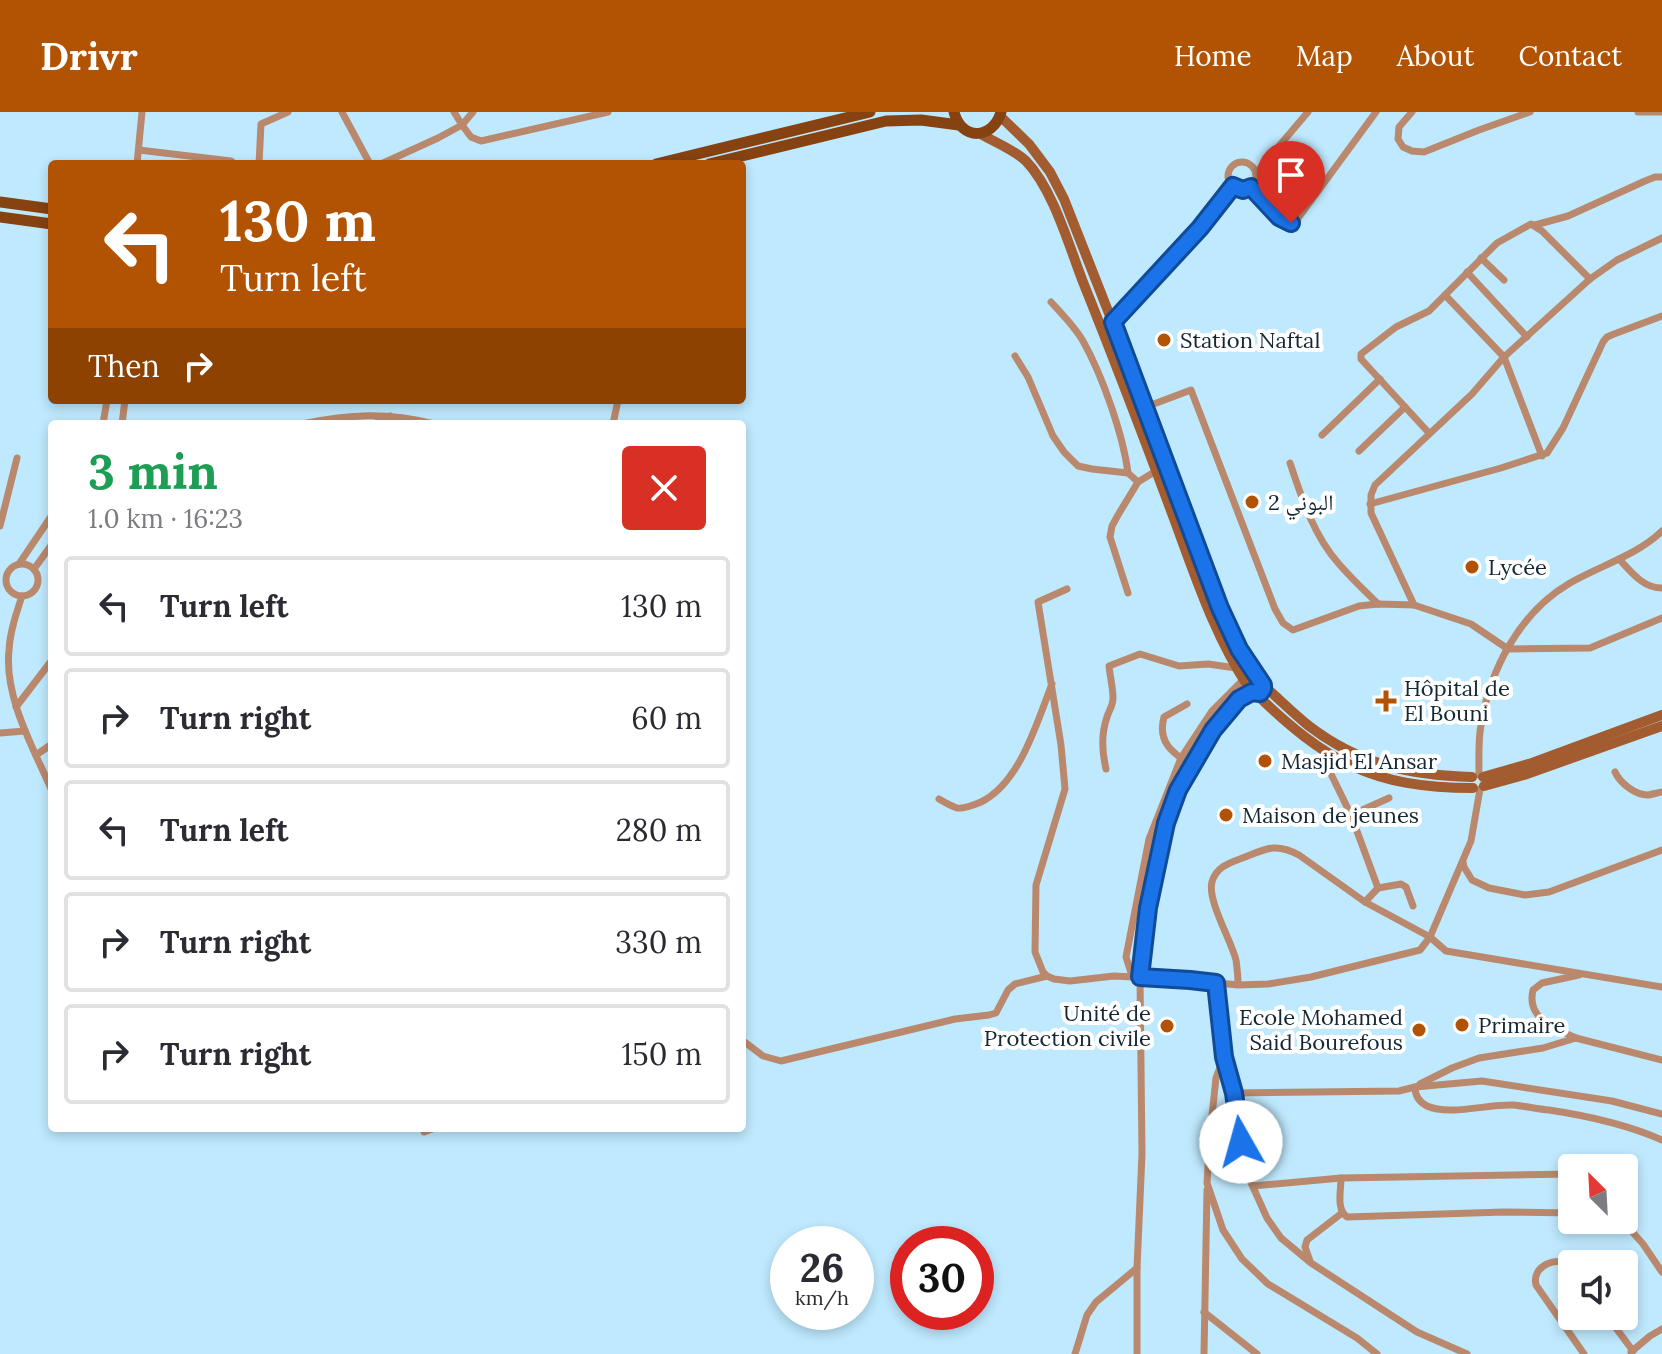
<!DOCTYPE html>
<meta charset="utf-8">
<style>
body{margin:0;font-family:Lora,"Noto Naskh Arabic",serif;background:#f7f7f7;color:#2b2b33;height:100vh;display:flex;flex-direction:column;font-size:30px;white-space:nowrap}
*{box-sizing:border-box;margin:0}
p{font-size:26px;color:#7c7c81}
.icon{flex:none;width:44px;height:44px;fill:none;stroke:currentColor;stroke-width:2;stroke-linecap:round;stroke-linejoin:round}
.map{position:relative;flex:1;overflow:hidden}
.panel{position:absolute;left:48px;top:308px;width:698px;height:712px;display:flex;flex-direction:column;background:#fff;border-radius:8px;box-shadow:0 4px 12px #0003}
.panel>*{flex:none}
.banner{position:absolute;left:48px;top:48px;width:698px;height:244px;border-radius:8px;box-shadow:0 4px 12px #0003;background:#b25303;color:#fff;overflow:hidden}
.needle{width:52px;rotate:336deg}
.tools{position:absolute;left:1558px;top:1042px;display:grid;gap:16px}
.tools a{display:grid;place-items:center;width:80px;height:80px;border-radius:8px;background:#fff;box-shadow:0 4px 12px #0003;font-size:40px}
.speed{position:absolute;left:770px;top:1114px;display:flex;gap:16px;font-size:40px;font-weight:700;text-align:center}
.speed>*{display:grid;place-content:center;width:104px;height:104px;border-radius:50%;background:#fff;box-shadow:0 4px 12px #0003;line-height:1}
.speed small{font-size:20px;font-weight:400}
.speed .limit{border:12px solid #d22;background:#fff;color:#111}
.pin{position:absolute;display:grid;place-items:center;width:68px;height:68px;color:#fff;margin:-82px -34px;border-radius:50% 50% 50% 0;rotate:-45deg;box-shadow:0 0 8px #0007}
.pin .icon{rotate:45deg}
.me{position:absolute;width:88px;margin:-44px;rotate:353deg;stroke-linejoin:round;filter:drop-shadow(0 0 6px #0008)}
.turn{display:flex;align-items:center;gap:28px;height:168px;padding:0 40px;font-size:36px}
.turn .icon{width:104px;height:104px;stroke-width:2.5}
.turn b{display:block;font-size:56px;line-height:68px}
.then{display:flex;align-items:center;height:76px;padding:0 40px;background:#0003;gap:16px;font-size:30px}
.round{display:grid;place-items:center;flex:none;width:84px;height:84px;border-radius:8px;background:#f7f7f7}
.headline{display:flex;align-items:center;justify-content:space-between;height:136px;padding:0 40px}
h1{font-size:48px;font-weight:700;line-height:60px;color:#1e9e55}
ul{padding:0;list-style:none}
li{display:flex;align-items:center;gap:24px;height:100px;margin:0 16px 12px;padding:0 24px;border:4px solid #e1e1e2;border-radius:8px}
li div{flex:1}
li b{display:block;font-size:30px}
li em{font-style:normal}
header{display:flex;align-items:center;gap:48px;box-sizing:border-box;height:112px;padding:0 40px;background:#b25303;color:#fff}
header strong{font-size:38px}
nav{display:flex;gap:44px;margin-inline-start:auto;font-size:28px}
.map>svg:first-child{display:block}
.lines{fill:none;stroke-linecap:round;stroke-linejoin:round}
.street{stroke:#ba896d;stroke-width:7}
.secondary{stroke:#a35c2f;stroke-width:10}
.primary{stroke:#864211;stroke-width:11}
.route-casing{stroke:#114b97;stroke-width:20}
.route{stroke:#1a73e8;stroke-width:14}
.poi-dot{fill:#b25303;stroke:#fff;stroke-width:3}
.labels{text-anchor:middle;stroke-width:8;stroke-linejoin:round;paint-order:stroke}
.poi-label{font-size:22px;fill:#132832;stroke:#fff;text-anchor:start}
</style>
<header>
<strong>Drivr</strong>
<nav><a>Home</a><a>Map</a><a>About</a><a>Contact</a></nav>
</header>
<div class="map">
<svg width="1662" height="1242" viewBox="0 0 1662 1242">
<rect width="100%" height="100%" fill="#bfe9fe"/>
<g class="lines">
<!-- street -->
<g class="street">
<polyline points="342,0 370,52"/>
<polyline points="454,0 462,13 473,0"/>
<polyline points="1412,0 1399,15 1398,27 1403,35 1412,39 1424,40 1479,18 1530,0"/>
<polyline points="1638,0 1662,0"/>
<polyline points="139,38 231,49 235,52"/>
<circle cx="1242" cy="64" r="14"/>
<polyline points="137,52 142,0"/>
<polyline points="259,52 261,12 288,0"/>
<polyline points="381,52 438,26 462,13 471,25 481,29 608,0"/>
<polyline points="1256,61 1308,0"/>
<polyline points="1251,75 1279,105 1291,111 1296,109 1376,0"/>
<polyline points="1535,113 1568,104 1645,69 1655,65 1662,65"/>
<polyline points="1662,126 1617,148 1590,167 1504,245 1472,282 1375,373 1371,383 1371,401 1414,493 1471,512 1508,537 1590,536 1662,506"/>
<polyline points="1481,146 1504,168"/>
<polyline points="1467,160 1527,225"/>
<polyline points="1445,183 1504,245 1542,344"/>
<path d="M1051 190C1062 202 1075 215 1083 229 1102 263 1123 322 1128 361"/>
<polyline points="1113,210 1200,116 1233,74"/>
<polyline points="1015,244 1028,265 1053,324 1064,340 1078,354 1092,357 1128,361 1138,370"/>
<polyline points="1143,296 1191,278 1275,497 1283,511 1293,518 1359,494 1378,492 1414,493"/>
<polyline points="103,312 107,288"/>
<polyline points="122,312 125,288"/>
<path d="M302 312C349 302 388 300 434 312"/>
<polyline points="374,312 390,304"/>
<polyline points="613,312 618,288"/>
<polyline points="1429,321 1361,247 1361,242 1396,215 1429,199 1497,131 1531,112 1542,119 1590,167"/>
<polyline points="1322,323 1380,267"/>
<polyline points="1359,339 1405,295"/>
<path d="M1290 351C1302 387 1314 424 1339 452 1351 466 1365 479 1378 492"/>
<polyline points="1370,392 1501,356 1547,341 1563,316 1603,230 1607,225 1614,222 1662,204"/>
<polyline points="0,414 17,346"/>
<path d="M1619 447C1631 460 1643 476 1662 476"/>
<circle cx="22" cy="468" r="16"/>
<polyline points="19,452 52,403"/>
<polyline points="34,457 52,432"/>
<path d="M1067 477 1038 490 1061 633 1065 677 1036 773 1035 840 1043 860 1047 864 1054 867 1070 869 1114 864 1190 868 1238 873 1268 872 1311 865 1420 838 1430 825 1365 790 1299 743C1277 731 1267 736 1245 745 1232 750 1216 754 1212 770 1207 788 1231 828 1236 848 1237 855 1238 864 1238 873"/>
<polyline points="1128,481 1110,425 1112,414 1118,403 1138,370 1156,359"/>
<path d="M22 484C16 502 10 520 9 538 4 586 34 637 52 679"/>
<path d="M1187 592 1164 605C1157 631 1173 641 1192 654"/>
<polyline points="16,595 52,548"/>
<polyline points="0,621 25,619"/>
<polyline points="36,643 52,632"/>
<path d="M1106 657C1102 640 1101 622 1107 605 1109 598 1113 594 1113 586 1113 576 1110 564 1109 554L1140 542 1179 554 1208 552 1236 556"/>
<path d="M1615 660C1620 671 1635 683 1648 683 1650 683 1660 680 1662 680"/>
<polyline points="1331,662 1351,703 1378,776 1365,790"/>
<path d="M1479 663C1479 647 1478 629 1481 613 1490 557 1520 500 1570 471 1601 453 1636 444 1662 419"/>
<polyline points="1480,677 1471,729 1430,825 1446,839 1662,875"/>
<path d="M939 687C944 690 951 694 957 696 965 697 974 693 981 690 1020 671 1037 610 1052 572"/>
<polyline points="1351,703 1389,686"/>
<polyline points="1463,750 1464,755 1472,768 1489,776 1525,783 1549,780 1662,738"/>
<polyline points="1378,776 1401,772 1406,775 1413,794"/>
<polyline points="1132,864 1126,845 1149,727 1181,646 1212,599 1244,567"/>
<polyline points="1216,871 1224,945 1216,966 1210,1022 1207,1071 1223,1118 1242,1147 1268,1172 1357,1226 1377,1242"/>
<path d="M1576 926C1555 916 1526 907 1533 878L1542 871 1579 863"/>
<polyline points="742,928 763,944 781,949 955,907 989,903 996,901 1008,878 1015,872 1047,864"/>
<polyline points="1224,945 1234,981"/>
<polyline points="1420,972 1452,956 1479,946 1543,936 1576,926 1662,948"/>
<path d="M1415 975C1415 983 1419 990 1427 994 1449 1004 1488 992 1513 993 1525 994 1537 997 1549 998 1589 1004 1626 1012 1662 1028"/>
<polyline points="423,1016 424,1020 435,1016"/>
<path d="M1341 1066C1341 1079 1336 1097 1347 1105L1504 1100 1572 1101"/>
<polyline points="1253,1074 1341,1066 1572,1062"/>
<polyline points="1624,1083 1624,1103 1628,1115 1643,1132 1662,1160"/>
<polyline points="1310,1149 1305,1135 1307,1128 1342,1101"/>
<path d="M1572 1155C1558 1142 1531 1154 1536 1173L1584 1242"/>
<polyline points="1204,1200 1257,1242"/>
<polyline points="1607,1204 1633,1239"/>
<polyline points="1631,1240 1650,1224 1662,1217"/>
<polyline points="1075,1242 1087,1203 1096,1190 1137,1156"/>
<polyline points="1137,1242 1137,1156 1142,1042 1140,865 1148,796 1166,711 1178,678 1213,618 1239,587 1252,580"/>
<polyline points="1204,1242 1207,1078"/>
<polyline points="1467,1242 1417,1220 1311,1151 1281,1126 1267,1106 1244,1055 1234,981 1399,979 1415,975 1482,969 1612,989 1662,1002"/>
</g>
<!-- secondary -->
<g class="secondary">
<polyline points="1000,4 1029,32 1050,60 1064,87 1119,227 1189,419 1220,496 1239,537 1260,569"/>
<path d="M979 21C994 30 1013 37 1026 49 1053 77 1069 134 1083 170 1114 247 1144 326 1173 404 1195 463 1214 523 1249 576"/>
<path d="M1263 573C1278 586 1293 601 1309 614 1360 653 1410 663 1472 665"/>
<path d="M1255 581C1326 650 1373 676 1473 676"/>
<polyline points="1483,665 1532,651 1662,603"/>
<polyline points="1484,674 1524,663 1662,614"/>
</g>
<!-- primary -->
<g class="primary">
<path d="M954 0C961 29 993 28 1001 0"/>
<polyline points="656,52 870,0"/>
<polyline points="709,52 886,9 921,8 959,13"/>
<polyline points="0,90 52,97"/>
<polyline points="0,105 52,112"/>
</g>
</g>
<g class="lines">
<!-- route casing -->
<g class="route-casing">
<polyline id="route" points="1241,1030 1234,981 1224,945 1216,871 1190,868 1140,865 1148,796 1166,711 1178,678 1213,618 1239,587 1252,580 1260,581 1263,577 1263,573 1239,537 1220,496 1113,210 1200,116 1233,74 1243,78 1251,75 1279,105 1291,111"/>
</g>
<!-- route -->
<use href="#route" class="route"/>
</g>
<!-- markers -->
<g class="poi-dot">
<circle cx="1164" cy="228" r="8"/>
<circle cx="1252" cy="390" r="8"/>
<circle cx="1472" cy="455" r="8"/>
<path d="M1382 577h8v8h8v8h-8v8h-8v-8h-8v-8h8z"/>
<circle cx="1265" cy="649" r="8"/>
<circle cx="1226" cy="703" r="8"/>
<circle cx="1462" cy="913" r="8"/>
<circle cx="1167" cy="914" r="8"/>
<circle cx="1419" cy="918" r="8"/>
</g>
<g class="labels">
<!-- poi labels -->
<g class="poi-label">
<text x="1180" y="236">Station Naftal</text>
<text x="1268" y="398">البوني 2</text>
<text x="1488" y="463">Lycée</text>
<text x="1404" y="584">Hôpital de<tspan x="1404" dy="25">El Bouni</tspan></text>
<text x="1281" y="657">Masjid El Ansar</text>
<text x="1242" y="711">Maison de jeunes</text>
<text x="1151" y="909" text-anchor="end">Unité de<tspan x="1151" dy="25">Protection civile</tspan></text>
<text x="1403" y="913" text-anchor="end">Ecole Mohamed<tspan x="1403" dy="25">Said Bourefous</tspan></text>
<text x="1478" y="921">Primaire</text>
</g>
</g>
</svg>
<div class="tools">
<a><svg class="needle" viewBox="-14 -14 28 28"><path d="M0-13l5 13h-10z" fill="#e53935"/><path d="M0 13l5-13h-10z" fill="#7c7c81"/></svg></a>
<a><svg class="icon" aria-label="sound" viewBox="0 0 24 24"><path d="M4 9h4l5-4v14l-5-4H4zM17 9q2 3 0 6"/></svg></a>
</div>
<div class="speed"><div>26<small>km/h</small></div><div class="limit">30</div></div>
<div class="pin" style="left:1291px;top:111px;background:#d93025"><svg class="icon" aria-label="arrive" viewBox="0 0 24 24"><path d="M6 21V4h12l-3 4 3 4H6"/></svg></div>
<svg class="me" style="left:1241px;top:1030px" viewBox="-20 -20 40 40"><circle r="19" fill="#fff"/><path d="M0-13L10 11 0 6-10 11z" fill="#1a73e8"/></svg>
<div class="banner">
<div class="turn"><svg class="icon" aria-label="left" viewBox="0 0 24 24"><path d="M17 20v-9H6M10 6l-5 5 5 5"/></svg><div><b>130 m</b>Turn left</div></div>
<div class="then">Then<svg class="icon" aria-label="right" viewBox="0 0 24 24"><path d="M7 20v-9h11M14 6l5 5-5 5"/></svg></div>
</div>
<section class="panel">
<div class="headline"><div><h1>3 min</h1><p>1.0 km · 16:23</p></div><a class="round" style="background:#d93025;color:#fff"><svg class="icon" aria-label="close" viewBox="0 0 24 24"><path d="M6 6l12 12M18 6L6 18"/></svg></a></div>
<ul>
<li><svg class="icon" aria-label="left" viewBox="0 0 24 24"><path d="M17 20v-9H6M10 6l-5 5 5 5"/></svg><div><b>Turn left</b></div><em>130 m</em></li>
<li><svg class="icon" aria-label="right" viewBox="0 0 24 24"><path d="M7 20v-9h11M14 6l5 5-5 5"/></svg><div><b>Turn right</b></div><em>60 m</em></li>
<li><svg class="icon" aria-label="left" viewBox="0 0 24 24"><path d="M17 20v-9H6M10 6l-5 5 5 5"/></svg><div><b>Turn left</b></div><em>280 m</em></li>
<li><svg class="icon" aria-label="right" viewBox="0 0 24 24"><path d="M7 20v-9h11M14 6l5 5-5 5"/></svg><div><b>Turn right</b></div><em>330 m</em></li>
<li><svg class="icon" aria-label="right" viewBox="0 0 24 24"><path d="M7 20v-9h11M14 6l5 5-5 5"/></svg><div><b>Turn right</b></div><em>150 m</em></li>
</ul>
</section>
</div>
